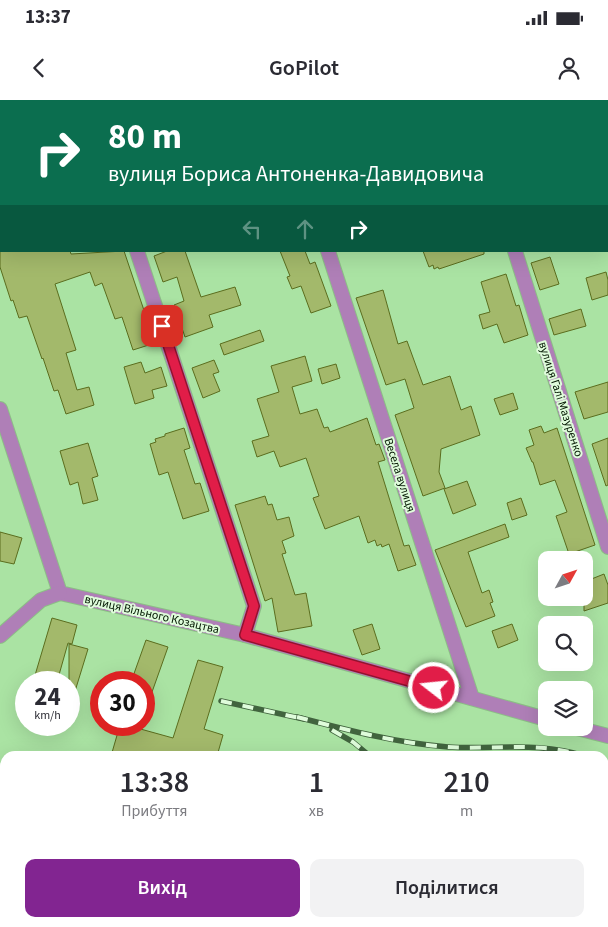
<!DOCTYPE html>
<html lang="uk">
<meta charset="utf-8">
<style>
body{margin:0;font-family:"Source Sans 3",sans-serif;background:#f2f2f3;color:#2b2b33;height:100vh;display:flex;flex-direction:column;font-size:19px;white-space:nowrap}
*{box-sizing:border-box;margin:0}
p{font-size:16px;color:#7c7c81}
.icon{flex:none;width:28px;height:28px;fill:none;stroke:currentColor;stroke-width:2;stroke-linecap:round;stroke-linejoin:round}
.map{position:relative;flex:1;overflow:hidden}
.drawer{position:absolute;left:0px;top:651px;width:609px;height:176px;display:flex;flex-direction:column;background:#fff;border-radius:15px 15px 0 0;box-shadow:0 5px 20px #0002}
.drawer>*{flex:none}
.guide{position:absolute;left:0px;top:0px;width:609px;height:152px;box-shadow:0 5px 20px #0002;background:#0b6e4f;color:#fff;overflow:hidden}
.needle{width:32px;rotate:50deg}
.tools{position:absolute;left:538px;top:451px;display:grid;gap:10px}
.tools a{display:grid;place-items:center;width:55px;height:55px;border-radius:10px;background:#fff;box-shadow:0 5px 20px #0002;font-size:25px}
.speed{position:absolute;left:15px;top:571px;display:flex;gap:10px;font-size:25px;font-weight:700;text-align:center}
.speed>*{display:grid;place-content:center;width:65px;height:65px;border-radius:50%;background:#fff;box-shadow:0 5px 20px #0002;line-height:1}
.speed small{font-size:12px;font-weight:400}
.speed .limit{border:8px solid #d22;background:#fff;color:#111}
.pin{position:absolute;display:grid;place-items:center;width:42px;height:42px;color:#fff;margin:-21px;border-radius:10px;box-shadow:0 2px 8px #0006}
.me{position:absolute;width:55px;margin:-28px;rotate:286deg;stroke-linejoin:round;filter:drop-shadow(0 0 4px #0008)}
.turn{display:flex;align-items:center;gap:18px;height:105px;padding:0 25px;font-size:22px}
.turn .icon{width:65px;height:65px;stroke-width:2.5}
.turn b{display:block;font-size:35px;line-height:42px}
.lanes{display:flex;align-items:center;height:48px;padding:0 25px;background:#0003;justify-content:center;gap:25px;direction:ltr}
.lanes .off{opacity:.35}
.eta{display:flex;justify-content:space-evenly;align-items:center;height:85px;text-align:center}
.eta b{font-size:30px;font-weight:600;line-height:35px}
.cta{display:flex;gap:10px;margin-top:auto;padding:10px 25px}
.cta a{flex:1;height:58px;border-radius:10px;background:#822591;color:#fff;font-size:20px;font-weight:600;line-height:58px;text-align:center}
.cta a+a{background:#f2f2f3;color:#2b2b33}
.status{display:flex;justify-content:space-between;align-items:center;height:35px;padding:0 25px;background:#fff;direction:ltr}
.status svg{height:14px;fill:currentColor}
header{display:flex;justify-content:space-between;align-items:center;height:65px;padding:0 25px;background:#fff;font-size:22px;font-weight:600}
.map>svg:first-child{display:block}
.building{fill:#a3b96b;stroke:#5b6d1e}
.lines{fill:none;stroke-linecap:round;stroke-linejoin:round}
.street-casing{stroke:#8cbe86;stroke-width:16}
.street{stroke:#af7fb7;stroke-width:14}
.rail-casing{stroke:#41643e;stroke-width:5.5}
.rail{stroke:#dffcdb;stroke-width:4;stroke-dasharray:11;stroke-linecap:butt}
.route-casing{stroke:#92132f;stroke-width:12}
.route{stroke:#e11d48;stroke-width:9}
.labels{text-anchor:middle;stroke-width:4;stroke-linejoin:round;paint-order:stroke}
.street-label{font-size:12px;fill:#031802;stroke:#dffcdb}
</style>
<div class="status"><b>13:37</b><svg viewBox="0 0 49 12"><path d="M0 12V9h3v3zM5 12V6h3v6zM10 12V3h3v9zM15 12V0h3v12zM26 1h20v11H26zM47 4h2v5h-2z"/></svg></div>
<header><svg class="icon" aria-label="back" viewBox="0 0 24 24"><path d="M15 5l-7 7 7 7"/></svg>GoPilot<svg class="icon" aria-label="person" viewBox="0 0 24 24"><circle cx="12" cy="8" r="4"/><path d="M4 21q1-7 8-7t8 7"/></svg></header>
<div class="map">
<svg width="608" height="827" viewBox="0 0 608 827">
<rect width="100%" height="100%" fill="#aae3a3"/>
<!-- building -->
<g class="building">
<polygon points="0,151 70,151 71,154 124,151 155,243 133,250 122,217 115,219 102,183 95,186 90,172 55,184 76,250 66,253 77,290 89,287 94,305 66,314 58,290 54,291 43,258 42,259 27,216 19,218 13,200 11,201 0,167"/>
<polygon points="167,151 185,151 201,197 235,187 241,205 209,215 213,227 185,237 174,205 184,201 177,177 163,182 154,156"/>
<polygon points="280,151 305,151 310,164 315,162 331,206 311,213 301,186 292,189 287,177 290,176"/>
<polygon points="423,151 484,151 484,154 439,169 438,167 434,169 433,165 429,167"/>
<polygon points="550,157 559,184 540,190 531,163"/>
<polygon points="606,172 608,180 608,195 592,200 586,178"/>
<polygon points="506,174 516,206 519,205 528,235 504,243 497,224 483,229 479,215 490,212 481,182"/>
<polygon points="383,190 398,244 407,241 423,285 450,276 461,310 471,306 480,335 441,349 439,372 445,388 423,396 395,315 414,308 405,279 386,285 356,198"/>
<polygon points="581,209 586,226 554,235 549,219"/>
<polygon points="260,230 264,241 224,255 220,244"/>
<polygon points="305,256 312,281 292,287 300,314 317,309 324,328 328,327 330,332 367,318 376,345 379,344 385,360 378,362 404,446 409,445 416,465 398,471 389,444 382,447 381,444 377,446 375,440 368,443 359,416 325,429 313,398 319,396 306,358 280,367 274,351 257,357 252,341 269,336 257,299 279,292 271,266"/>
<polygon points="214,260 219,272 213,274 220,291 203,298 192,268"/>
<polygon points="141,262 145,273 161,267 167,286 152,290 154,298 135,304 124,267"/>
<polygon points="336,264 340,278 322,284 318,269"/>
<polygon points="608,282 608,312 584,319 575,292"/>
<polygon points="513,293 518,309 500,315 494,299"/>
<polygon points="541,326 544,333 557,328 595,445 569,454 556,416 567,412 555,380 540,385 533,362 532,362 526,348 534,345 529,330"/>
<polygon points="184,328 190,348 184,350 195,384 200,383 209,411 183,419 168,372 159,375 150,344 156,342 155,339 165,336 165,334"/>
<polygon points="608,338 608,385 606,386 592,344"/>
<polygon points="88,343 98,376 92,378 98,400 83,404 78,382 70,385 60,351"/>
<polygon points="467,381 476,405 453,414 444,389"/>
<polygon points="265,396 268,405 272,404 277,420 289,417 294,436 282,441 286,453 282,454 295,495 306,493 312,526 278,532 272,498 265,501 235,405"/>
<polygon points="521,398 527,415 512,420 507,403"/>
<polygon points="505,424 509,437 468,452 482,493 489,490 493,502 490,503 495,516 466,527 435,450"/>
<polygon points="0,432 22,438 14,464 0,461"/>
<polygon points="604,474 608,485 608,503 584,511 584,482"/>
<polygon points="52,518 77,525 72,544 68,543 57,582 33,582"/>
<polygon points="372,524 380,549 362,555 353,530"/>
<polygon points="512,524 518,540 498,548 492,531"/>
<polygon points="146,540 168,547 146,609 144,609 144,582 131,582"/>
<polygon points="69,544 88,549 72,601 69,601"/>
<polygon points="198,560 223,567 204,629 223,635 217,656 111,656 120,625 126,625 173,638"/>
</g>
<g class="lines">
<!-- street casing -->
<g class="street-casing">
<g id="street">
<polyline points="87,0 88,1"/>
<polyline points="277,0 277,1"/>
<polyline points="467,0 467,1"/>
<polyline points="137,151 254,506 245,535"/>
<polyline points="328,151 472,598"/>
<polyline points="515,151 608,447"/>
<polyline points="0,309 60,493 245,535 546,619"/>
<polyline points="0,536 41,500 60,493"/>
<polyline points="577,628 608,636"/>
</g>
</g>
<!-- street -->
<use href="#street" class="street"/>
<!-- rail casing -->
<g class="rail-casing">
<g id="rail">
<polyline points="221,601 304,619"/>
<path d="M297 617C347 630 396 643 448 647 495 650 538 641 585 656"/>
<polyline points="332,630 353,642 370,656"/>
<polyline points="604,663 608,665"/>
<polyline points="414,827 414,822"/>
</g>
</g>
<!-- rail -->
<use href="#rail" class="rail"/>
</g>
<g class="lines">
<!-- route casing -->
<g class="route-casing">
<polyline id="route" points="162,226 254,506 245,535 434,588"/>
</g>
<!-- route -->
<use href="#route" class="route"/>
</g>
<g class="labels">
<!-- street labels -->
<g class="street-label">
<text transform="translate(561 299) rotate(72)" y="4">вулиця Галі Мазуренко</text>
<text transform="translate(400 375) rotate(72)" y="4">Весела вулиця</text>
<text transform="translate(152 514) rotate(13)" y="4">вулиця Вільного Козацтва</text>
</g>
</g>
</svg>
<div class="tools">
<a><svg class="needle" viewBox="-14 -14 28 28"><path d="M0-13l5 13h-10z" fill="#e53935"/><path d="M0 13l5-13h-10z" fill="#7c7c81"/></svg></a>
<a><svg class="icon" aria-label="search" viewBox="0 0 24 24"><circle cx="10" cy="10" r="6"/><path d="M15 15l6 6"/></svg></a>
<a><svg class="icon" aria-label="layers" viewBox="0 0 24 24"><path d="M12 4l9 5-9 5-9-5zM3 14l9 5 9-5"/></svg></a>
</div>
<div class="speed"><div>24<small>km/h</small></div><div class="limit">30</div></div>
<div class="pin" style="left:162px;top:226px;background:#d93025"><svg class="icon" aria-label="arrive" viewBox="0 0 24 24"><path d="M6 21V4h12l-3 4 3 4H6"/></svg></div>
<svg class="me" style="left:434px;top:588px" viewBox="-20 -20 40 40"><circle r="17" fill="#e11d48" stroke="#fff" stroke-width="3"/><path d="M0-11L8 9 0 5-8 9z" fill="#fff"/></svg>
<div class="guide">
<div class="turn"><svg class="icon" aria-label="right" viewBox="0 0 24 24"><path d="M7 20v-9h11M14 6l5 5-5 5"/></svg><div><b>80 m</b>вулиця Бориса Антоненка-Давидовича</div></div>
<div class="lanes"><svg class="icon off" aria-label="left" viewBox="0 0 24 24"><path d="M17 20v-9H6M10 6l-5 5 5 5"/></svg><svg class="icon off" aria-label="ahead" viewBox="0 0 24 24"><path d="M12 20V5M6 11l6-6 6 6"/></svg><svg class="icon" aria-label="right" viewBox="0 0 24 24"><path d="M7 20v-9h11M14 6l5 5-5 5"/></svg></div>
</div>
<section class="drawer">
<div class="eta">
<div><b>13:38</b><p>Прибуття</p></div>
<div><b>1</b><p>хв</p></div>
<div><b>210</b><p>m</p></div>
</div>
<div class="cta"><a>Вихід</a><a>Поділитися</a></div>
</section>
</div>
